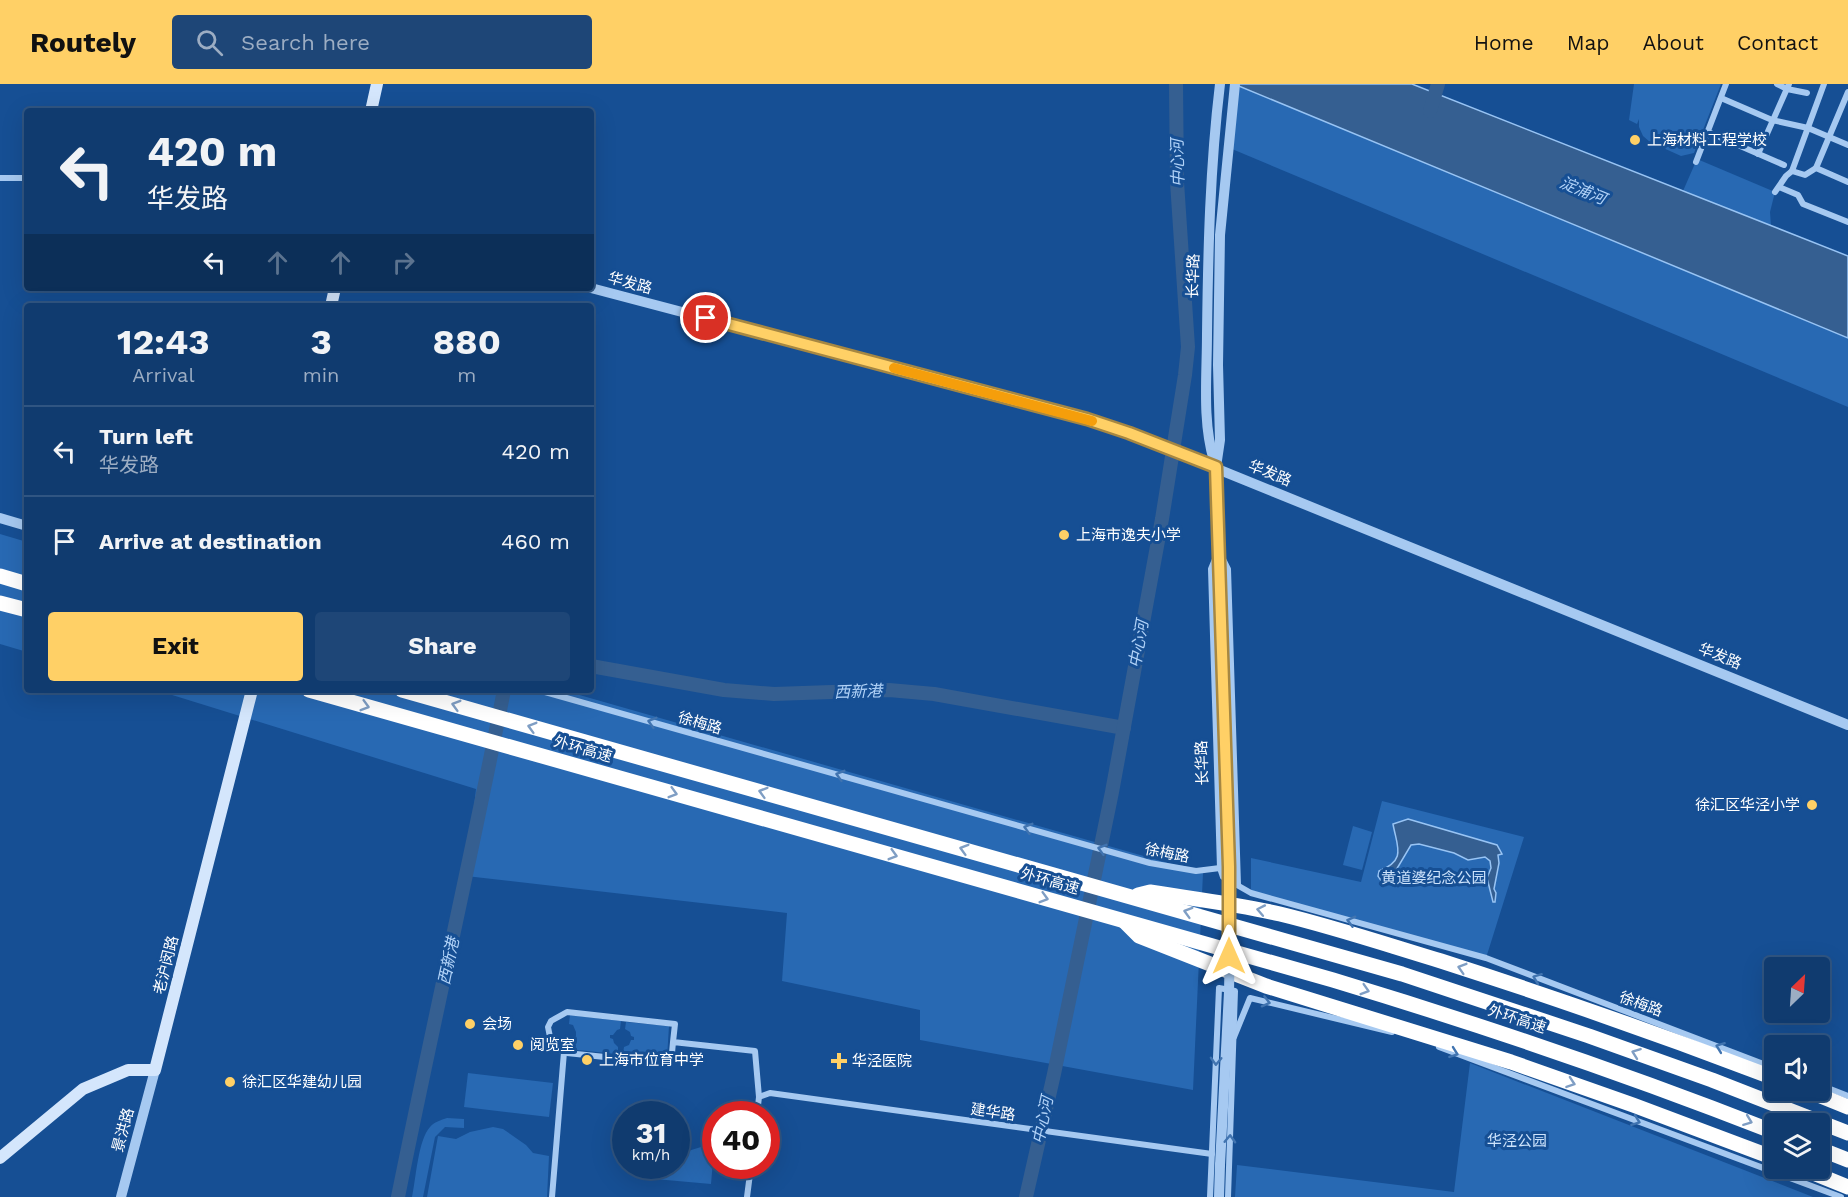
<!DOCTYPE html>
<meta charset="utf-8">
<style>
body{margin:0;font-family:"Work Sans","Noto Sans SC",sans-serif;background:#1e4677;color:#f1f3f6;height:100vh;display:flex;flex-direction:column;font-size:22px;white-space:nowrap}
*{box-sizing:border-box;margin:0}
p{font-size:20px;color:#9cadc3}
.icon{flex:none;width:33px;height:33px;fill:none;stroke:currentColor;stroke-width:2;stroke-linecap:round;stroke-linejoin:round}
.map{position:relative;flex:1;overflow:hidden}
.drawer{position:absolute;left:24px;top:219px;width:570px;height:390px;display:flex;flex-direction:column;background:#103b6f;border-radius:6px;box-shadow:0 6px 24px #0002,0 0 0 2px #305582}
.drawer>*{flex:none}
.banner{position:absolute;left:24px;top:24px;width:570px;height:183px;border-radius:6px;box-shadow:0 6px 24px #0002,0 0 0 2px #305582;background:#103b6f;color:#f1f3f6;overflow:hidden}
.needle{width:39px;rotate:25deg}
.fabs{position:absolute;left:1764px;top:873px;display:grid;gap:12px}
.fabs a{display:grid;place-items:center;width:66px;height:66px;border-radius:6px;background:#103b6f;box-shadow:0 6px 24px #0002,0 0 0 2px #305582;font-size:30px}
.speed{position:absolute;left:612px;top:1017px;display:flex;gap:12px;font-size:30px;font-weight:700;text-align:center}
.speed>*{display:grid;place-content:center;width:78px;height:78px;border-radius:50%;background:#103b6f;box-shadow:0 6px 24px #0002,0 0 0 2px #305582;line-height:1}
.speed small{font-size:15px;font-weight:400}
.speed .limit{border:9px solid #d22;background:#fff;color:#111}
.pin{position:absolute;display:grid;place-items:center;width:51px;height:51px;color:#fff;margin:-26px;border:3px solid #fff;border-radius:50%;box-shadow:0 2px 6px #0007}
.me{position:absolute;width:66px;margin:-33px;rotate:0deg;stroke-linejoin:round;filter:drop-shadow(0 0 4px #0008)}
.turn{display:flex;align-items:center;gap:21px;height:126px;padding:0 24px;font-size:27px}
.turn .icon{width:78px;height:78px;stroke-width:2.5}
.turn b{display:block;font-size:42px;line-height:51px}
.lanes{display:flex;align-items:center;height:57px;padding:0 24px;background:#0003;justify-content:center;gap:30px;direction:ltr}
.lanes .off{opacity:.35}
.eta{display:flex;justify-content:space-evenly;align-items:center;height:102px;text-align:center}
.eta b{font-size:36px;font-weight:700;line-height:42px}
.button{display:flex;gap:12px;margin-top:auto;padding:12px 24px}
.button a{flex:1;height:69px;border-radius:6px;background:#ffd066;color:#111;font-size:24px;font-weight:700;line-height:69px;text-align:center}
.button a+a{background:#1e4677;color:#f1f3f6}
ul{padding:0;list-style:none}
li{display:flex;align-items:center;gap:18px;height:90px;padding:0 24px;border-top:2px solid #305582}
li div{flex:1}
li b{display:block;font-size:22px}
li em{font-style:normal}
header{display:flex;align-items:center;gap:36px;box-sizing:border-box;height:84px;padding:0 30px;background:#ffd066;color:#111}
header strong{font-size:28px}
nav{display:flex;gap:33px;margin-inline-start:auto;font-size:21px}
.search{width:420px;height:54px;background:#1e4677;display:flex;align-items:center;gap:15px;box-sizing:border-box;padding:0 21px;border-radius:6px;color:#9cadc3;font-size:22px}
.map>svg:first-child{display:block}
.green{fill:#2869b3}
.water{fill:#355f91;stroke:#98c4f4;stroke-width:1.5}
.lines{fill:none;stroke-linecap:round;stroke-linejoin:round}
.river{stroke:#355f91;stroke-width:14}
.minor{stroke:#a6c9f1;stroke-width:6}
.tertiary{stroke:#a6c9f1;stroke-width:10}
.secondary{stroke:#d4e6fc;stroke-width:12}
.motorway{stroke:#fff;stroke-width:15}
.tertiary-bridge{stroke:#a6c9f1;stroke-width:10}
.oneway{stroke:#7f9ec4}
.oneway2{stroke:#4174b0}
.route-casing{stroke:#a68742;stroke-width:15}
.route{stroke:#ffd066;stroke-width:10}
.slow{stroke:#f59e0b;stroke-width:10}
.poi-dot{fill:#ffd066;stroke:#164f94;stroke-width:2}
.labels{text-anchor:middle;stroke-width:6;stroke-linejoin:round;paint-order:stroke}
.poi-label{font-size:15px;fill:#fff;stroke:#164f94;text-anchor:start}
.street-label{font-size:15px;fill:#fff;stroke:#164f94}
.park-label{font-size:15px;fill:#cde3fc;stroke:#164f94}
.water-label{font-size:16px;font-style:italic;fill:#b2d3f8;stroke:#164f94}
</style>
<header>
<strong>Routely</strong>
<div class="search"><svg class="icon" aria-label="search" viewBox="0 0 24 24"><circle cx="10" cy="10" r="6"/><path d="M15 15l6 6"/></svg>Search here</div>
<nav><a>Home</a><a>Map</a><a>About</a><a>Contact</a></nav>
</header>
<div class="map">
<svg width="1848" height="1113" viewBox="0 0 1848 1113">
<rect width="100%" height="100%" fill="#164f94"/>
<!-- green -->
<g class="green">
<polygon points="1634,0 1721,0 1694,69 1681,72 1650,58 1643,52 1639,43 1639,35 1637,40 1629,36"/>
<polygon points="1237,1 1848,254 1848,323 1232,65"/>
<polygon points="1697,75 1775,108 1770,128 1771,142 1683,107"/>
<polygon points="0,450 27,458 27,568 0,560"/>
<polygon points="156,606 562,606 1203,789 1193,1006 920,956 920,926 782,897 787,829 466,792 476,705"/>
<polygon points="1382,717 1524,753 1486,874 1251,809 1251,774 1361,798"/>
<polygon points="1353,742 1372,748 1362,786 1343,781"/>
<polygon points="570,931 621,937 620,945 617,946 613,951 610,951 610,954 613,955 614,959 618,963 618,969 616,970 568,965 569,957 576,952 576,948 573,941 569,940"/>
<polygon points="626,938 669,942 667,974 623,970 624,963 629,961 631,956 634,956 634,953 631,952 630,948 625,945"/>
<polygon points="1470,979 1813,1113 1235,1113 1237,1081 1454,1108"/>
<polygon points="468,989 553,999 549,1033 464,1023"/>
<path d="M447 1034 464 1035V1044L445 1043 435 1053 423 1113H412C416 1095 418 1056 430 1043 434 1038 441 1036 447 1034Z"/>
<polygon points="493,1043 503,1045 526,1061 533,1069 549,1072 547,1113 427,1113 438,1052 456,1055 470,1048"/>
<polygon points="703,1052 715,1054 711,1100 655,1095 657,1082 676,1082 677,1073 688,1067 701,1063"/>
</g>
<!-- water -->
<g class="water">
<polygon points="1234,0 1412,0 1848,172 1848,254"/>
<path d="M1408 735 1497 761 1502 770 1498 771 1499 779 1494 805 1496 809 1495 818H1493L1487 794 1491 784 1490 777 1485 773 1468 776 1454 769 1419 760 1411 761 1389 798H1382L1378 792 1379 787C1407 776 1397 763 1393 740Z"/>
</g>
<g class="lines">
<!-- river -->
<g class="river">
<polyline points="1430,27 1438,0"/>
<polyline points="591,582 724,606 774,610 889,606 934,610 1124,644"/>
<path d="M398 1113C432 944 471 775 504 606"/>
<polyline points="1026,1113 1054,990 1112,708 1162,435 1185,291 1188,263 1177,98 1176,0"/>
</g>
<!-- minor -->
<g class="minor">
<polyline points="1777,0 1787,5 1807,9"/>
<polyline points="1721,14 1772,36 1808,44 1848,61"/>
<polyline points="1708,48 1784,81"/>
<polyline points="1758,70 1789,0"/>
<polyline points="1696,78 1726,0"/>
<polyline points="1816,84 1848,8"/>
<polyline points="1792,87 1805,91 1816,84 1848,98"/>
<polyline points="0,94 27,94"/>
<polyline points="1779,103 1798,111 1803,120 1848,138"/>
<polyline points="1775,108 1786,92 1792,87 1824,0"/>
<polyline points="1221,471 1228,485 1238,801"/>
<polyline points="1216,473 1211,485 1220,784 1223,793 1251,809 1486,874 1774,984"/>
<polyline points="538,606 1150,779 1196,787 1220,784"/>
<polyline points="1234,953 1250,914 1392,948"/>
<polyline points="673,958 675,940 567,928 551,937 548,943 551,958 556,965 567,969 671,980 673,958 755,967 759,1013"/>
<polyline points="1439,963 1841,1113"/>
<polyline points="1820,1001 1848,1012"/>
<polyline points="757,1030 759,1013 770,1009 1212,1070"/>
<polyline points="552,1113 564,968"/>
<polyline points="747,1113 751,1082"/>
<polyline points="1210,1113 1219,904 1235,907 1228,1113"/>
</g>
<!-- tertiary -->
<g class="tertiary">
<polyline points="591,204 1073,331 1129,349 1848,641"/>
<path d="M1214 377C1202 337 1207 292 1207 250 1208 167 1210 83 1220 0"/>
<polyline points="0,434 27,442"/>
<polyline points="1223,630 1216,383 1220,356 1218,281 1220,151 1235,0"/>
<polyline points="121,1113 155,986"/>
<polyline points="1219,1113 1220,1081"/>
</g>
<!-- secondary -->
<g class="secondary">
<polyline points="371,27 377,0"/>
<polyline points="331,222 335,204"/>
<polyline points="0,1074 83,1005 128,986 155,986 252,606"/>
</g>
<!-- motorway -->
<g class="motorway">
<polyline points="0,492 27,500"/>
<polyline points="0,519 27,526"/>
<path d="M309 606 1333 896C1482 941 1629 991 1774 1048"/>
<polyline points="402,606 1402,890 1589,952 1712,996 1848,1049"/>
<path d="M1138 811 1150 808C1194 815 1237 820 1280 830 1334 843 1388 861 1441 877 1553 913 1664 952 1774 994"/>
<polyline points="1125,838 1139,852 1266,902 1511,978 1633,1021 1774,1074"/>
<polyline points="1806,1006 1848,1023"/>
<polyline points="1820,1065 1848,1076"/>
<polyline points="1801,1084 1848,1103"/>
</g>
<!-- tertiary-bridge -->
<polyline class="tertiary-bridge" points="1220,1081 1229,908 1230,854 1223,630"/>
</g>
<!-- one-way arrows -->
<defs><path id="oneway-chevron" d="M-2-3.5L2.5 0L-2 3.5" fill="none" stroke-width="1.6" stroke-linecap="round" stroke-linejoin="round" transform="scale(1.5)"/></defs>
<g class="oneway">
<use href="#oneway-chevron" transform="translate(456 621) rotate(-164)"/>
<use href="#oneway-chevron" transform="translate(365 622) rotate(16)"/>
<use href="#oneway-chevron" transform="translate(532 643) rotate(-164)"/>
<use href="#oneway-chevron" transform="translate(763 708) rotate(-164)"/>
<use href="#oneway-chevron" transform="translate(673 709) rotate(16)"/>
<use href="#oneway-chevron" transform="translate(964 765) rotate(-164)"/>
<use href="#oneway-chevron" transform="translate(893 771) rotate(16)"/>
<use href="#oneway-chevron" transform="translate(1044 814) rotate(16)"/>
<use href="#oneway-chevron" transform="translate(1261 826) rotate(-169)"/>
<use href="#oneway-chevron" transform="translate(1188 828) rotate(-164)"/>
<use href="#oneway-chevron" transform="translate(1462 884) rotate(-163)"/>
<use href="#oneway-chevron" transform="translate(1365 906) rotate(17)"/>
<use href="#oneway-chevron" transform="translate(1636 969) rotate(-160)"/>
<use href="#oneway-chevron" transform="translate(1571 999) rotate(19)"/>
<use href="#oneway-chevron" transform="translate(1748 1037) rotate(21)"/>
</g>
<g class="oneway2">
<use href="#oneway-chevron" transform="translate(652 638) rotate(-164)"/>
<use href="#oneway-chevron" transform="translate(840 691) rotate(-164)"/>
<use href="#oneway-chevron" transform="translate(1028 744) rotate(-164)"/>
<use href="#oneway-chevron" transform="translate(1102 765) rotate(-164)"/>
<use href="#oneway-chevron" transform="translate(1351 837) rotate(-165)"/>
<use href="#oneway-chevron" transform="translate(1537 894) rotate(-159)"/>
<use href="#oneway-chevron" transform="translate(1266 918) rotate(14)"/>
<use href="#oneway-chevron" transform="translate(1720 963) rotate(-159)"/>
<use href="#oneway-chevron" transform="translate(1454 969) rotate(20)"/>
<use href="#oneway-chevron" transform="translate(1216 977) rotate(92)"/>
<use href="#oneway-chevron" transform="translate(1636 1037) rotate(20)"/>
<use href="#oneway-chevron" transform="translate(1230 1055) rotate(-88)"/>
</g>
<g class="lines">
<!-- route casing -->
<g class="route-casing">
<polyline id="route" points="706,234 1087,335 1129,349 1216,383 1229,783 1229,872"/>
</g>
<!-- route -->
<use href="#route" class="route"/>
<!-- slow -->
<polyline class="slow" points="894,284 1092,337"/>
</g>
<!-- markers -->
<g class="poi-dot">
<circle cx="1635" cy="56" r="6"/>
<circle cx="1064" cy="451" r="6"/>
<circle cx="1812" cy="721" r="6"/>
<circle cx="470" cy="940" r="6"/>
<circle cx="518" cy="961" r="6"/>
<circle cx="587" cy="976" r="6"/>
<path d="M836 968h6v6h6v6h-6v6h-6v-6h-6v-6h6z"/>
<circle cx="230" cy="998" r="6"/>
</g>
<g class="labels">
<!-- poi labels -->
<g class="poi-label">
<text x="1647" y="61">上海材料工程学校</text>
<text x="1076" y="456">上海市逸夫小学</text>
<text x="1800" y="726" text-anchor="end">徐汇区华泾小学</text>
<text x="482" y="945">会场</text>
<text x="530" y="966">阅览室</text>
<text x="599" y="981">上海市位育中学</text>
<text x="852" y="982">华泾医院</text>
<text x="242" y="1003">徐汇区华建幼儿园</text>
</g>
<!-- street labels -->
<g class="street-label">
<text transform="translate(1193 192) rotate(-88)" y="5">长华路</text>
<text transform="translate(630 199) rotate(15)" y="5">华发路</text>
<text transform="translate(1270 389) rotate(22)" y="5">华发路</text>
<text transform="translate(1720 572) rotate(22)" y="5">华发路</text>
<text transform="translate(700 639) rotate(16)" y="5">徐梅路</text>
<text transform="translate(583 665) rotate(16)" y="5">外环高速</text>
<text transform="translate(1202 679) rotate(-92)" y="5">长华路</text>
<text transform="translate(1167 769) rotate(11)" y="5">徐梅路</text>
<text transform="translate(1050 797) rotate(16)" y="5">外环高速</text>
<text transform="translate(166 881) rotate(-76)" y="5">老沪闵路</text>
<text transform="translate(1641 920) rotate(20)" y="5">徐梅路</text>
<text transform="translate(1517 935) rotate(18)" y="5">外环高速</text>
<text transform="translate(993 1028) rotate(8)" y="5">建华路</text>
<text transform="translate(123 1046) rotate(-75)" y="5">景洪路</text>
</g>
<!-- park labels -->
<g class="park-label">
<text x="1434" y="799">黄道婆纪念公园</text>
<text x="1517" y="1062">华泾公园</text>
</g>
<!-- water labels -->
<g class="water-label">
<text transform="translate(1177 79) rotate(-91)" y="6">中心河</text>
<text transform="translate(1583 106) rotate(22)" y="6">淀浦河</text>
<text transform="translate(1138 560) rotate(-80)" y="6">中心河</text>
<text transform="translate(858 607) rotate(-2)" y="6">西新港</text>
<text transform="translate(448 877) rotate(-78)" y="6">西新港</text>
<text transform="translate(1042 1036) rotate(-78)" y="6">中心河</text>
</g>
</g>
</svg>
<div class="fabs">
<a><svg class="needle" viewBox="-14 -14 28 28"><path d="M0-13l5 13h-10z" fill="#e53935"/><path d="M0 13l5-13h-10z" fill="#9cadc3"/></svg></a>
<a><svg class="icon" aria-label="sound" viewBox="0 0 24 24"><path d="M4 9h4l5-4v14l-5-4H4zM17 9q2 3 0 6"/></svg></a>
<a><svg class="icon" aria-label="layers" viewBox="0 0 24 24"><path d="M12 4l9 5-9 5-9-5zM3 14l9 5 9-5"/></svg></a>
</div>
<div class="speed"><div>31<small>km/h</small></div><div class="limit">40</div></div>
<div class="pin" style="left:706px;top:234px;background:#d93025"><svg class="icon" aria-label="arrive" viewBox="0 0 24 24"><path d="M6 21V4h12l-3 4 3 4H6"/></svg></div>
<svg class="me" style="left:1229px;top:872px" viewBox="-20 -20 40 40"><path d="M0-17L14 15 0 8-14 15z" fill="#ffd066" stroke="#fff" stroke-width="4"/></svg>
<div class="banner">
<div class="turn"><svg class="icon" aria-label="left" viewBox="0 0 24 24"><path d="M17 20v-9H6M10 6l-5 5 5 5"/></svg><div><b>420 m</b>华发路</div></div>
<div class="lanes"><svg class="icon" aria-label="left" viewBox="0 0 24 24"><path d="M17 20v-9H6M10 6l-5 5 5 5"/></svg><svg class="icon off" aria-label="ahead" viewBox="0 0 24 24"><path d="M12 20V5M6 11l6-6 6 6"/></svg><svg class="icon off" aria-label="ahead" viewBox="0 0 24 24"><path d="M12 20V5M6 11l6-6 6 6"/></svg><svg class="icon off" aria-label="right" viewBox="0 0 24 24"><path d="M7 20v-9h11M14 6l5 5-5 5"/></svg></div>
</div>
<section class="drawer">
<div class="eta">
<div><b>12:43</b><p>Arrival</p></div>
<div><b>3</b><p>min</p></div>
<div><b>880</b><p>m</p></div>
</div>
<ul>
<li><svg class="icon" aria-label="left" viewBox="0 0 24 24"><path d="M17 20v-9H6M10 6l-5 5 5 5"/></svg><div><b>Turn left</b><p>华发路</p></div><em>420 m</em></li>
<li><svg class="icon" aria-label="arrive" viewBox="0 0 24 24"><path d="M6 21V4h12l-3 4 3 4H6"/></svg><div><b>Arrive at destination</b></div><em>460 m</em></li>
</ul>
<div class="button"><a>Exit</a><a>Share</a></div>
</section>
</div>
